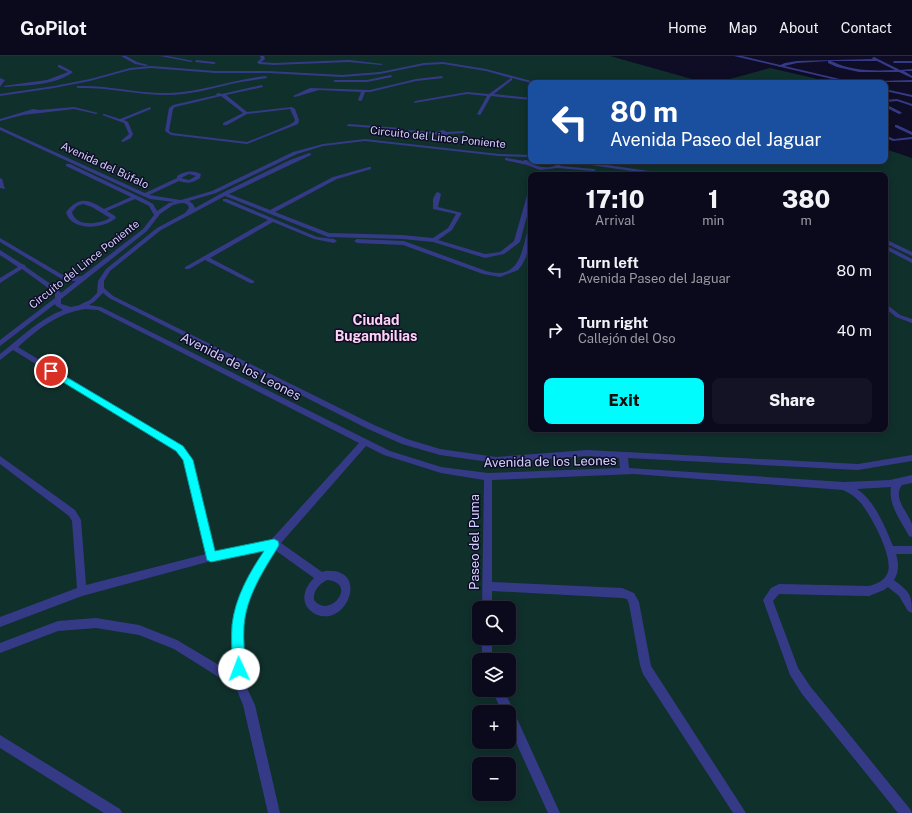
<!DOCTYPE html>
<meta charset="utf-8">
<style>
body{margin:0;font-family:"Public Sans",sans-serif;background:#141325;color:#f1f3f6;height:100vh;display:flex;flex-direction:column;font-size:15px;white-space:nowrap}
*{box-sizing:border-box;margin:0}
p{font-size:13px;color:#9a9aa3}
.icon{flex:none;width:22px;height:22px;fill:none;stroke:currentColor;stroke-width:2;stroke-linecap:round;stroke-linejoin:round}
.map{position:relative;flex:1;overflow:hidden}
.drawer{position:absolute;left:528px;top:116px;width:360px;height:260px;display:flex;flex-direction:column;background:#0b0a1c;border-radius:8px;box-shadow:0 2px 10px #0003,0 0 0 1px #2b2b3b}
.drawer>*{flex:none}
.guide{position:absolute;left:528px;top:24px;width:360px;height:84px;border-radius:8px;box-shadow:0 2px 10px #0003,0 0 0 1px #2b2b3b;background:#1a4fa0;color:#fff;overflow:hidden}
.fabs{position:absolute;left:472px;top:545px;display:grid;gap:8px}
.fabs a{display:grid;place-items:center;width:44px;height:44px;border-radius:8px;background:#0b0a1c;box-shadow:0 2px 10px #0003,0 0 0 1px #2b2b3b;font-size:20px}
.pin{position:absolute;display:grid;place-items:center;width:34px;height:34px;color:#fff;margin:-17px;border:2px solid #fff;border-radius:50%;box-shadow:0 1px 4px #0007}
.me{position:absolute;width:44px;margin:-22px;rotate:358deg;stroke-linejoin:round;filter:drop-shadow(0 0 3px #0008)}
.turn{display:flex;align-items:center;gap:14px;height:84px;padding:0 16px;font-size:18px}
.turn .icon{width:52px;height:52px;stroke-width:2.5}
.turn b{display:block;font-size:28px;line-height:34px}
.eta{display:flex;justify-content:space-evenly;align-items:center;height:68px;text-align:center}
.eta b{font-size:24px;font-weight:800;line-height:28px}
.cta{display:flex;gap:8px;margin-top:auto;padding:8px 16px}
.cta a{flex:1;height:46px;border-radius:8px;background:#00fcfc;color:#111;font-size:16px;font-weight:800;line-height:46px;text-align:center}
.cta a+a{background:#141325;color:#f1f3f6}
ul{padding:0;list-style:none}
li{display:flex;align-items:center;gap:12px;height:60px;padding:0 16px}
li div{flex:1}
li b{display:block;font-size:15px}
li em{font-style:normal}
header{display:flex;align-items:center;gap:24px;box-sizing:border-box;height:56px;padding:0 20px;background:#0b0a1c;border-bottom:1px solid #2b2b3b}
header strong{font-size:19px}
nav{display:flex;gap:22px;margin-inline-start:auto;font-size:14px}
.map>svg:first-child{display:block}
.green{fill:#10302b;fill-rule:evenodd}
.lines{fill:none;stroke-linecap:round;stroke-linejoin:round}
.minor{fill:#353a87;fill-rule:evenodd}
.tertiary{fill:#353a87;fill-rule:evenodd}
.route{fill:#00fcfc;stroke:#00a4a4}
.labels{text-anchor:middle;stroke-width:3;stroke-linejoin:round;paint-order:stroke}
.far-street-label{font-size:11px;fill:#d2d1ff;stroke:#0f0d25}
.street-label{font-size:13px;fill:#d2d1ff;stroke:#0f0d25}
.neighbourhood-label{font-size:14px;font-weight:bold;fill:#ffd3f3;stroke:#0f0d25}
</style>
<header>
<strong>GoPilot</strong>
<nav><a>Home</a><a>Map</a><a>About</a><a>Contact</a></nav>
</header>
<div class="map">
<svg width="912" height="757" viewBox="0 0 912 757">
<rect width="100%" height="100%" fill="#0f0d25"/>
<!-- green -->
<g class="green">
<path d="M0 0H610L706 27H531V105H885V93L912 102V757H0ZM531 119H885V373H531ZM479 552H509V582H479ZM479 604H509V634H479ZM479 656H509V686H479ZM479 708H509V738H479Z"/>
<polygon points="770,12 835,27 715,27"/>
</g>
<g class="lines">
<!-- minor -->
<g class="minor">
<polygon points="121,0 126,0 137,6 148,9 146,10 135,8"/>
<polygon points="160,0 168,0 193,5 191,6"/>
<polygon points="260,0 264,0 265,3 261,6 274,7 349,4 383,8 381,9 349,6 274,9 259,8 257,6 261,3"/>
<path d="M874 1 900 14 912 13V15H904L912 20V22L899 16H859L837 11 828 7V5L797 7 780 11 778 10 785 7 797 5 873 3 872 2ZM831 5H877L895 14C872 15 851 15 831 5Z"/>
<polygon points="196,4 214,6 216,7 214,8 195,6"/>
<polygon points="894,5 912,5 912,7 893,7"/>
<polygon points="443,6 486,13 535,26 531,27 512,22 512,24 494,38 531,42 531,44 491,40 481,58 479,59 477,58 487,40 467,38 414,47 415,45 467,36 489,38 511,22 486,15 443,8 424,9 380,18 342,21 268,17 215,17 151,12 130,14 90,25 54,32 0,40 0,38 54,30 90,23 130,12 151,10 215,15 268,15 342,19 380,16 424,7"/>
<path d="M58 9H60L73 16C54 30 27 29 5 31L3 30 47 24 68 16 58 11Z"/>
<polygon points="391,19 392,21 367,26 335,26 333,25 335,24 367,24"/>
<path d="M266 20 267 22C255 24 243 25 231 28 210 33 189 39 167 39 137 39 108 31 78 32L76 31 78 30C109 29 139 38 170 37 202 36 233 23 266 20Z"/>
<polygon points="442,20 443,22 416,25 370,36 365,36 362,44 360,45 358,44 361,36 319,34 295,41 293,40 310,32 370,34 416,23"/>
<polygon points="0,22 5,24 0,31"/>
<polygon points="912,24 912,26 877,26 879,25"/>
<path d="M262 29 263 31 226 39 247 56 292 51 295 53 299 64 298 68 247 88 171 79 165 75 169 52 173 49 217 39 216 38 218 37 222 38ZM221 40 243 57 223 67V69H227L247 58 290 53 295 64 294 66 289 69 247 86 172 77 169 75 173 53 175 51Z"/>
<polygon points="897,43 912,48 912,50 897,45 885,46 885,44"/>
<polygon points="885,48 901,56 902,57 899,58 885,51"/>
<polygon points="74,51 98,57 96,58 74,53 23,59 0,65 0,63 33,53 39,54"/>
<polygon points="150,51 151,53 124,64 128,66 133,78 131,82 123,86 121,85 129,78 124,67 102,59 104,58 120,63"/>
<polygon points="349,68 401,72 403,73 401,74 347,70 347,69"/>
<polygon points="897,69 912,76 912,79 895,71 895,69"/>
<path d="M0 71 145 137 177 122V120C185 115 192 114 201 118L200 122C193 127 187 128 179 125L149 139 181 144 212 135 293 96 323 88 365 83 499 98 530 99V101H528L499 100 365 85 323 90 297 98 216 137 189 145 193 148 195 152 222 137 290 104 309 97 311 98V99L229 138 270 154 333 121 369 111H371V113L337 123 275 156 329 177 402 179 433 182 448 172 456 158 433 153V143L436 137 438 136 441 138 438 151 462 157 452 174 438 184 485 198 500 196 514 185 528 136 531 134V145L520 186 504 198 485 202 433 186 402 183 328 181 225 140 161 174 110 215 104 225V232L113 240 374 369 407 383 440 393 496 401 587 394 858 408 912 399V405L858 414 628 402 629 412 844 426 890 424 912 419V427L902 429C892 442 908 456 912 468 912 472 912 477 912 481L909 480C901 465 888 449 891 431L857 433C875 445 885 471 893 490H912V498H896C899 508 899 516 894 524 909 536 912 537 912 557L908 555 899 540 888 531 884 534 869 540 779 538 773 545 798 612 810 630 910 753 912 757H898L802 638 790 619 763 544 771 532 779 528 869 530C876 528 885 525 888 516 893 500 871 459 860 446 855 441 850 437 843 434L634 418 492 424V526L622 532 634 537 639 546 651 610 746 757H733L643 618 640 609 629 548 627 543 622 542 492 535V552H482L484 424 441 417 384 399 366 390 281 487 322 516C326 514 330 515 334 515 367 519 345 572 315 558 299 549 303 533 314 522L275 494 258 523 249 544 243 569 245 628 255 649 280 757H268L243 649 236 632 174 593 139 579 96 572 58 575 0 597V587L58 565 96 562 139 569 177 584 234 618C234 603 231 582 233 568 237 541 250 517 265 494L211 505 82 540 0 571V561L77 532 72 465 69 460 0 408V400L75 454 81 464 86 529 206 498 184 405 176 394 13 294 0 304V298C20 282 39 263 63 254L56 250 55 248 0 290V284L55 242V237L22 213 0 227V222L18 211 0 199V194L22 208 25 209 26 211 58 233 61 237 76 225H65L0 186V182L68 222 82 220 143 173 154 159 149 150 135 143 107 155 115 160 116 162C104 173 71 176 66 156 79 140 88 143 104 153L131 141 66 110V108H70L146 144 153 148 157 155 169 147 174 146 150 143 143 140 0 74ZM189 118 196 120 189 124 181 122ZM181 147C186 147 188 148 189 152L185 157 157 172 106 213 98 225 97 237 90 244 81 248 80 249 71 251 61 248V243L147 175 160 158 173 149ZM83 148 92 151 110 162C100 168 76 172 72 156L77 150ZM103 237 109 242 368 373 402 388 440 399 496 407 587 400 619 402 620 412 488 417 441 411 390 395 101 251 89 249 94 246ZM85 253 98 254 359 387 271 484 215 496 192 404 182 390 18 291C38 273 58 257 85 253ZM327 524C359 527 329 564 314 544 313 535 319 528 327 524Z"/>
<polygon points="408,74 436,76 443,74 447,76 463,75 465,76 463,77 449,78 441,81 435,78 410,76 408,75"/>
<polygon points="885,79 894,83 912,81 912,83 893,85 885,82"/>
<path d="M507 102 524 105V104C529 104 529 106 533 108 540 112 548 112 555 110L559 105H564L560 110 594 113 596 114 594 115 557 112 540 114 527 109 505 104V102Z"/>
<polygon points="568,105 580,105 669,118 671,119 659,119 570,106"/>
<polygon points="0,122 2,123 5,133 0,132"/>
<polygon points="223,143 227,143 317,181 334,183 337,185 334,187 314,183 273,166 210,202 254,225 254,227 250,227 205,204 189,213 185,213 185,211 268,164 223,145"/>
<path d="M531 171V183L526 201 522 209 518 214 500 221 483 218 403 189 357 187 354 185 357 183 404 185 486 215C490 216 495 217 499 217 521 216 523 190 528 173Z"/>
<polygon points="885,183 912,196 912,200 885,187"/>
<polygon points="885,189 912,203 912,207 885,193"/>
<polygon points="885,247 900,259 912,263 912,267 896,261 885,252"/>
<rect x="482" y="582" width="10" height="22"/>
<polygon points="492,634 504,634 560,757 548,757 509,671 509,656 502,656"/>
<polygon points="0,679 120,753 122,757 104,757 0,692"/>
</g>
<!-- tertiary -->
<g class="tertiary">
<polygon points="734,0 742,0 857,27 849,27"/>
<polygon points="885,33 912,39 912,41 885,35"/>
</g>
</g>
<!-- route -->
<path class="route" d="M51 312 183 390 193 404 215 495 274 483 278 485 279 488 278 491C263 515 246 541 244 570 243 584 245 599 245 613L243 617 239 619 234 617 233 613C232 599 231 583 232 569 235 542 249 517 264 495L211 506 207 504 183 404 176 395 48 317 47 315Z"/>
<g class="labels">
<!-- far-street labels -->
<g class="far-street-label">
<text transform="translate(438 81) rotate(6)" y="4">Circuito del Lince Poniente</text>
<text transform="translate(105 109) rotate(25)" y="4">Avenida del Búfalo</text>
<text transform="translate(84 208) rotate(-38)" y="4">Circuito del Lince Poniente</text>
</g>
<!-- street labels -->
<g class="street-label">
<text transform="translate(241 310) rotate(27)" y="5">Avenida de los Leones</text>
<text transform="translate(550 405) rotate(-1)" y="5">Avenida de los Leones</text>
<text transform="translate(474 486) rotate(-90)" y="5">Paseo del Puma</text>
</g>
<!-- neighbourhood labels -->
<g class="neighbourhood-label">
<text x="376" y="269">Ciudad<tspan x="376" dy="16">Bugambilias</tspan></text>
</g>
</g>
</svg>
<div class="fabs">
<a><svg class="icon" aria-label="search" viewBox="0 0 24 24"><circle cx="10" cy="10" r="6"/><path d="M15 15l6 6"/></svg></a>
<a><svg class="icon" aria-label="layers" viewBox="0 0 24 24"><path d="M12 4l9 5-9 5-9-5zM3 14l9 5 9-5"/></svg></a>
<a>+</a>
<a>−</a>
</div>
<div class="pin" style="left:51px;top:315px;background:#d93025"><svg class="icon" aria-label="arrive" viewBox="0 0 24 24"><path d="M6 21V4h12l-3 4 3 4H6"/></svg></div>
<svg class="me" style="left:239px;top:613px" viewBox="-20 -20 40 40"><circle r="19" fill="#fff"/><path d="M0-13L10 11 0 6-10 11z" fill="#00fcfc"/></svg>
<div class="guide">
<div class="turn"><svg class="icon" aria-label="left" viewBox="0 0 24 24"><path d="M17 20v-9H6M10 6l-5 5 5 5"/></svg><div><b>80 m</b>Avenida Paseo del Jaguar</div></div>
</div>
<section class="drawer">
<div class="eta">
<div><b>17:10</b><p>Arrival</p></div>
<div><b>1</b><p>min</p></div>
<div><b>380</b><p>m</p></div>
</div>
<ul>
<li><svg class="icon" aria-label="left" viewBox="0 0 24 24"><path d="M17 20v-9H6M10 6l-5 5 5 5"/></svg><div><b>Turn left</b><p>Avenida Paseo del Jaguar</p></div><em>80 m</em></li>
<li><svg class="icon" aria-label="right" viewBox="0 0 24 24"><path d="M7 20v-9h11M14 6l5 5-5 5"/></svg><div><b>Turn right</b><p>Callejón del Oso</p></div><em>40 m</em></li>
</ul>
<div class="cta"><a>Exit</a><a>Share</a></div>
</section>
</div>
